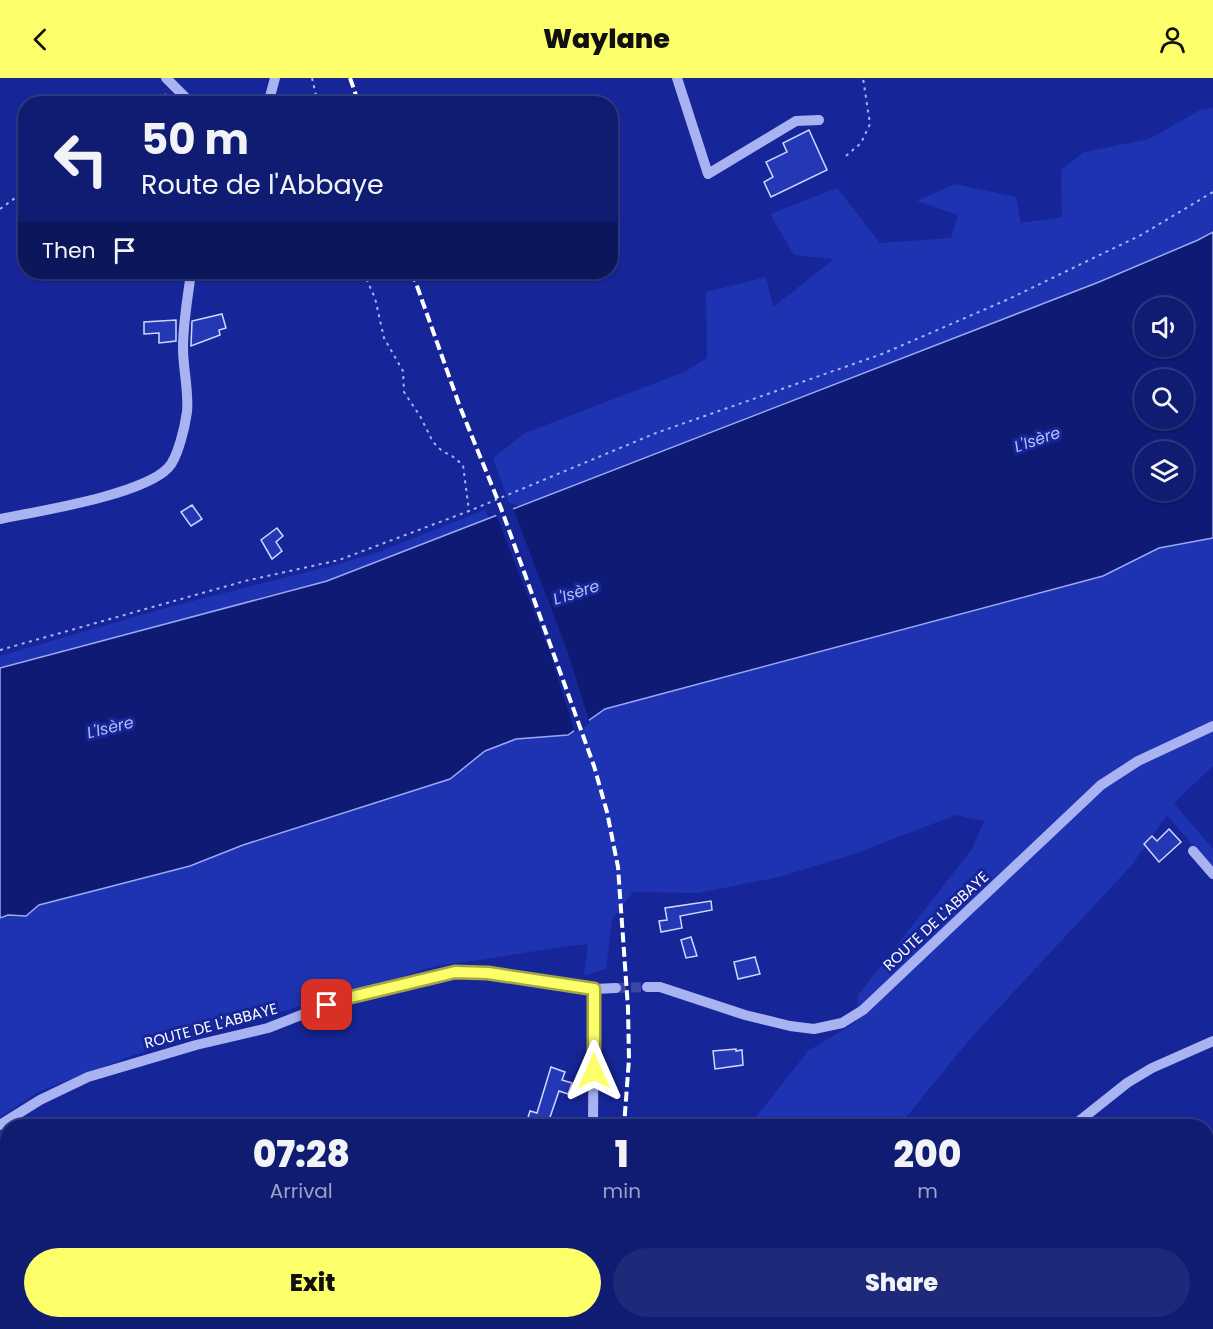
<!DOCTYPE html>
<meta charset="utf-8">
<style>
body{margin:0;font-family:Poppins,sans-serif;background:#1e297a;color:#f1f3f6;height:100vh;display:flex;flex-direction:column;font-size:22px;white-space:nowrap}
*{box-sizing:border-box;margin:0}
p{font-size:20px;color:#9ca1c4}
.icon{flex:none;width:33px;height:33px;fill:none;stroke:currentColor;stroke-width:2;stroke-linecap:round;stroke-linejoin:round}
.map{position:relative;flex:1;overflow:hidden}
.panel{position:absolute;left:0px;top:1041px;width:1214px;height:210px;display:flex;flex-direction:column;background:#101c72;border-radius:24px 24px 0 0;box-shadow:0 2px 4px #0004,0 0 0 2px #303a84}
.panel>*{flex:none}
.banner{position:absolute;left:18px;top:18px;width:600px;height:183px;border-radius:24px;box-shadow:0 2px 4px #0004,0 0 0 2px #303a84;background:#101c72;color:#f1f3f6;overflow:hidden}
.tools{position:absolute;left:1134px;top:219px;display:grid;gap:12px}
.tools a{display:grid;place-items:center;width:60px;height:60px;border-radius:50%;background:#101c72;box-shadow:0 2px 4px #0004,0 0 0 2px #303a84;font-size:30px}
.pin{position:absolute;display:grid;place-items:center;width:51px;height:51px;color:#fff;margin:-26px;border-radius:12px;box-shadow:0 3px 9px #0006}
.me{position:absolute;width:66px;margin:-33px;rotate:0deg;stroke-linejoin:round;filter:drop-shadow(0 0 4px #0008)}
.turn{display:flex;align-items:center;gap:21px;height:126px;padding:0 24px;font-size:27px}
.turn .icon{width:78px;height:78px;stroke-width:2.5}
.turn b{display:block;font-size:42px;line-height:51px}
.then{display:flex;align-items:center;height:57px;padding:0 24px;background:#0003;gap:12px;font-size:22px}
.eta{display:flex;justify-content:space-evenly;align-items:center;height:102px;text-align:center}
.eta b{font-size:36px;font-weight:800;line-height:42px}
.cta{display:flex;gap:12px;margin-top:auto;padding:12px 24px}
.cta a{flex:1;height:69px;border-radius:36px;background:#fcff6a;color:#111;font-size:24px;font-weight:800;line-height:69px;text-align:center}
.cta a+a{background:#1e297a;color:#f1f3f6}
header{display:flex;justify-content:space-between;align-items:center;height:78px;padding:0 24px;background:#fcff6a;color:#111;font-size:27px;font-weight:800}
.map>svg:first-child{display:block}
.green{fill:#1e33b1}
.water{fill:#0e1a74;stroke:#9ba9f4;stroke-width:1.5;fill-rule:evenodd}
.pier{fill:#162698}
.building{fill:#2438b6;stroke:#d0d7fc;stroke-width:1.5}
.lines{fill:none;stroke-linecap:round;stroke-linejoin:round}
.minor-tunnel{stroke:#3947a7;stroke-width:10;stroke-dasharray:10 5;stroke-linecap:butt}
.path{stroke:#a9b3f2;stroke-width:2;stroke-dasharray:3 4.5;stroke-linecap:butt}
.minor{stroke:#a9b3f2;stroke-width:10}
.rail{stroke:#fff;stroke-width:4;stroke-dasharray:10 4.5;stroke-linecap:butt}
.route-casing{stroke:#a4a645;stroke-width:15}
.route{stroke:#fcff6a;stroke-width:10}
.labels{text-anchor:middle;stroke-width:6;stroke-linejoin:round;paint-order:stroke}
.street-label{font-size:15px;fill:#fff;stroke:#162698}
.water-label{font-size:16px;font-style:italic;fill:#b5bff8;stroke:#162698}
</style>
<header><svg class="icon" aria-label="back" viewBox="0 0 24 24"><path d="M15 5l-7 7 7 7"/></svg>Waylane<svg class="icon" aria-label="person" viewBox="0 0 24 24"><circle cx="12" cy="8" r="4"/><path d="M4 21q1-7 8-7t8 7"/></svg></header>
<div class="map">
<svg width="1213" height="1251" viewBox="0 0 1213 1251">
<rect width="100%" height="100%" fill="#162698"/>
<!-- green -->
<g class="green">
<polygon points="1213,30 1213,154 1198,162 1099,204 521,428 509,425 493,380 525,355 684,294 707,280 706,214 766,199 773,229 834,181 794,177 770,136 837,110 880,165 951,160 958,137 917,123 955,106 1016,119 1021,145 1062,139 1061,92 1084,74 1149,61 1200,32"/>
<polygon points="485,432 489,440 327,503 0,590 0,578 169,529 328,489 379,474"/>
<path d="M1213 460V688L1174 725 1213 771V791L1167 737 1131 788 969 962 899 1048H749L808 973 856 944 858 917 972 771 984 743 956 737 851 777 779 799 698 815 633 814 612 842 606 891 584 898 588 866C538 871 490 882 440 887L131 978 38 1014 0 1039V840L8 837 26 838 39 827 190 788 243 767 450 701 485 673 516 661 568 657 605 631 1103 498 1159 470Z"/>
<polygon points="616,1244 734,1244 735,1251 614,1251"/>
</g>
<!-- water -->
<path class="water" d="M1213 154V460L1159 470 1103 498 605 631 568 657 516 661 485 673 450 701 243 767 190 788 39 827 26 838 8 837 0 840V590L327 503 1099 204 1198 162ZM1144 230H1184V268H1144ZM1144 302H1184V340H1144ZM1144 374H1184V412H1144Z"/>
<!-- pier -->
<polygon class="pier" points="512,428 566,569 590,645 575,655 550,575 495,434"/>
<!-- building -->
<g class="building">
<polygon points="809,52 827,92 771,119 764,104 773,99 766,84 787,74 783,65"/>
<polygon points="222,236 226,250 219,252 220,257 191,268 192,243"/>
<polygon points="176,242 176,263 159,265 159,255 144,256 144,244"/>
<polygon points="192,427 202,441 191,448 181,434"/>
<polygon points="277,450 283,458 276,464 282,473 272,481 261,462"/>
<polygon points="1169,751 1181,764 1159,784 1144,766 1152,758 1157,763"/>
<polygon points="711,823 712,832 680,838 682,850 661,854 659,843 667,842 665,830"/>
<polygon points="691,859 697,878 686,880 681,862"/>
<polygon points="755,879 760,896 738,901 734,884"/>
<polygon points="736,971 736,973 742,972 743,987 715,991 713,973"/>
<polygon points="551,989 565,994 562,1002 572,1005 568,1016 559,1013 547,1048 534,1048 526,1046 530,1033 537,1035"/>
</g>
<g class="lines">
<!-- minor-tunnel -->
<polyline class="minor-tunnel" points="616,910 647,909"/>
<!-- path -->
<g class="path">
<polyline points="312,0 318,26"/>
<polyline points="152,26 166,16"/>
<polyline points="846,78 861,65 870,46 863,0"/>
<polyline points="0,131 26,112"/>
<polyline points="366,194 365,198 375,220 384,260 403,293 404,314 420,338 433,364 442,373 452,378 463,387 469,433"/>
<polyline points="0,572 245,503 339,482 469,433 656,355 882,276 1011,220 1141,157 1213,114"/>
<polyline points="285,1244 305,1251"/>
</g>
<!-- minor -->
<g class="minor">
<polyline points="166,0 192,26"/>
<polyline points="677,0 708,96 796,43 819,42"/>
<polyline points="268,26 275,0"/>
<path d="M0 441C39 433 142 417 168 390 178 380 185 348 187 334 189 313 183 291 183 270 183 244 188 219 191 194"/>
<polyline points="1193,773 1213,796"/>
<polyline points="647,909 660,909 745,937 790,948 814,951 842,945 863,932 1101,707 1138,683 1213,648"/>
<polyline points="0,1047 40,1022 88,999 196,967 268,950 347,919 455,894 488,895 594,911 616,910"/>
<polyline points="593,1048 594,911"/>
<polyline points="1073,1048 1127,1005 1152,990 1213,963"/>
<polyline points="1206,1206 1213,1210"/>
<polyline points="1206,1233 1213,1229"/>
<polyline points="546,1251 548,1244"/>
<polyline points="819,1251 828,1244"/>
</g>
<!-- rail -->
<g class="rail">
<polyline points="350,0 359,26"/>
<polyline points="412,194 460,329 501,430 594,688 607,734 618,789 628,930 629,981 624,1048"/>
<polyline points="585,1251 588,1244"/>
</g>
</g>
<g class="lines">
<!-- route casing -->
<g class="route-casing">
<polyline id="route" points="327,927 347,920 455,894 488,895 594,911 594,993"/>
</g>
<!-- route -->
<use href="#route" class="route"/>
</g>
<g class="labels">
<!-- street labels -->
<g class="street-label">
<text transform="translate(936 843) rotate(-43)" y="5">ROUTE DE L'ABBAYE</text>
<text transform="translate(211 948) rotate(-15)" y="5">ROUTE DE L'ABBAYE</text>
</g>
<!-- water labels -->
<g class="water-label">
<text transform="translate(1037 361) rotate(-19)" y="6">L'Isère</text>
<text transform="translate(576 514) rotate(-18)" y="6">L'Isère</text>
<text transform="translate(110 649) rotate(-14)" y="6">L'Isère</text>
</g>
</g>
</svg>
<div class="tools">
<a><svg class="icon" aria-label="sound" viewBox="0 0 24 24"><path d="M4 9h4l5-4v14l-5-4H4zM17 9q2 3 0 6"/></svg></a>
<a><svg class="icon" aria-label="search" viewBox="0 0 24 24"><circle cx="10" cy="10" r="6"/><path d="M15 15l6 6"/></svg></a>
<a><svg class="icon" aria-label="layers" viewBox="0 0 24 24"><path d="M12 4l9 5-9 5-9-5zM3 14l9 5 9-5"/></svg></a>
</div>
<div class="pin" style="left:327px;top:927px;background:#d93025"><svg class="icon" aria-label="arrive" viewBox="0 0 24 24"><path d="M6 21V4h12l-3 4 3 4H6"/></svg></div>
<svg class="me" style="left:594px;top:993px" viewBox="-20 -20 40 40"><path d="M0-17L14 15 0 8-14 15z" fill="#fcff6a" stroke="#fff" stroke-width="4"/></svg>
<div class="banner">
<div class="turn"><svg class="icon" aria-label="left" viewBox="0 0 24 24"><path d="M17 20v-9H6M10 6l-5 5 5 5"/></svg><div><b>50 m</b>Route de l'Abbaye</div></div>
<div class="then">Then<svg class="icon" aria-label="arrive" viewBox="0 0 24 24"><path d="M6 21V4h12l-3 4 3 4H6"/></svg></div>
</div>
<section class="panel">
<div class="eta">
<div><b>07:28</b><p>Arrival</p></div>
<div><b>1</b><p>min</p></div>
<div><b>200</b><p>m</p></div>
</div>
<div class="cta"><a>Exit</a><a>Share</a></div>
</section>
</div>
